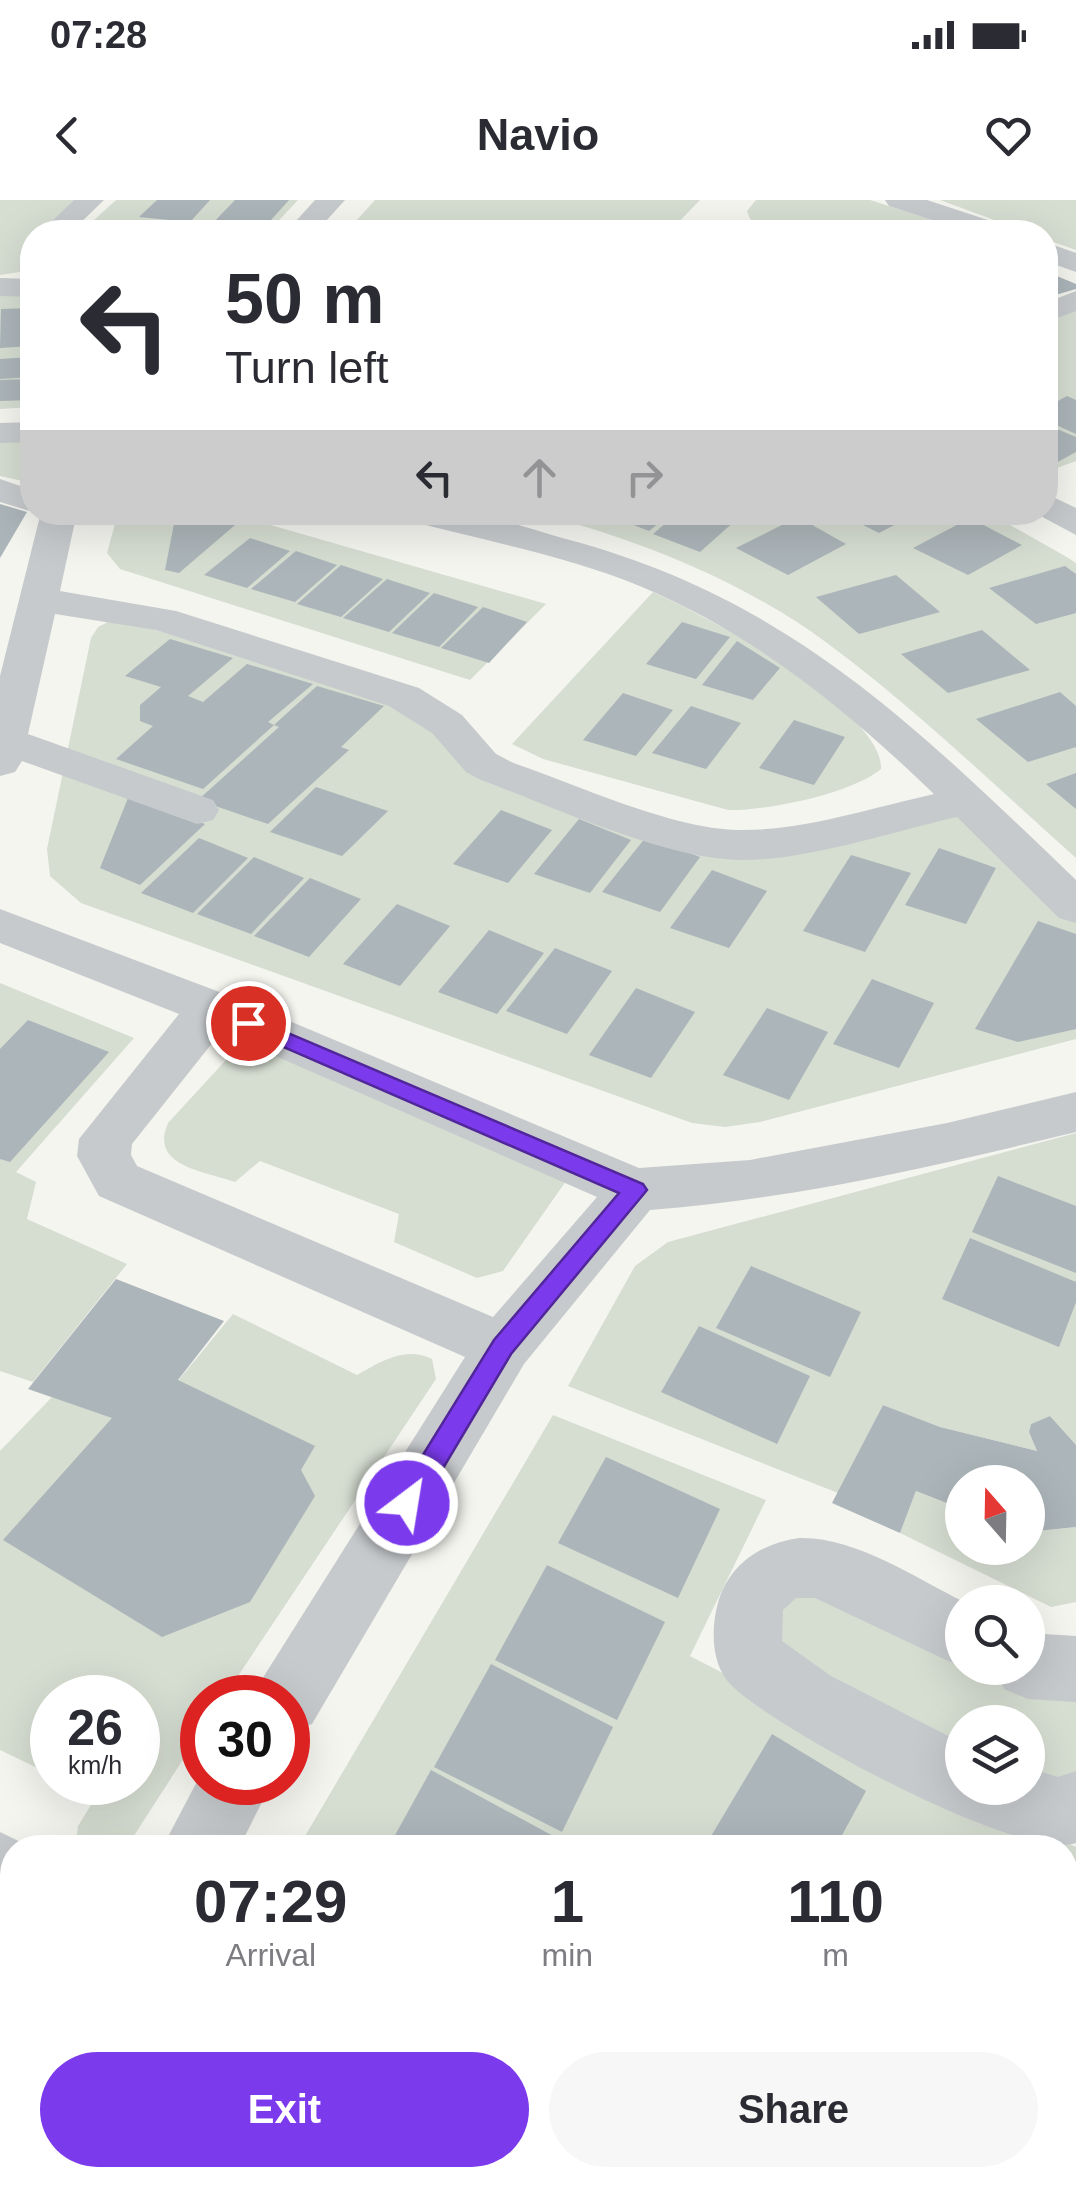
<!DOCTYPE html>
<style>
body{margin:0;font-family:Helvetica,sans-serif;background:#f7f7f7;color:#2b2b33;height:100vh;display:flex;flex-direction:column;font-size:38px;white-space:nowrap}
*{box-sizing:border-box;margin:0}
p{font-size:32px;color:#7c7c81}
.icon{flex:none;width:55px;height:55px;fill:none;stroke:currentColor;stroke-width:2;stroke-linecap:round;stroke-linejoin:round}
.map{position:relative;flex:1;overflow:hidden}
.sheet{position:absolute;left:0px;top:1635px;width:1078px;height:352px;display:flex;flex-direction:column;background:#fff;border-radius:40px 40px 0 0;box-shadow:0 10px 40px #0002}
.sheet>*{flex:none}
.banner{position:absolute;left:20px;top:20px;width:1038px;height:305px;border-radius:40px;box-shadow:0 10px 40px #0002;background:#fff;color:#2b2b33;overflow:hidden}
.needle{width:65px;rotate:340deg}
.buttons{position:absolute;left:945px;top:1265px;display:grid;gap:20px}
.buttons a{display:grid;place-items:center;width:100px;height:100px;border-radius:50%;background:#fff;box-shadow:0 10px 40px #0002;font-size:50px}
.speed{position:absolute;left:30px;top:1475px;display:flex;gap:20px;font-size:50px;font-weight:700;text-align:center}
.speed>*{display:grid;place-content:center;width:130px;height:130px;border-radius:50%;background:#fff;box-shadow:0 10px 40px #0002;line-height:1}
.speed small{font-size:25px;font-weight:400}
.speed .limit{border:15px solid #d22;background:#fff;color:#111}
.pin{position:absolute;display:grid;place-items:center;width:85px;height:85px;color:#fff;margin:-42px;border:5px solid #fff;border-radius:50%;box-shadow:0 2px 10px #0007}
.me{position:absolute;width:110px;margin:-55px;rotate:31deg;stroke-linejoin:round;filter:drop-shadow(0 0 8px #0008)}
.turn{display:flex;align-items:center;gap:35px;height:210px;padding:0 40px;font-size:45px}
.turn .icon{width:130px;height:130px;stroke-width:2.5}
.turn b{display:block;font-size:70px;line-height:85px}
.lanes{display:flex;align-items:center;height:95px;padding:0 40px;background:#0003;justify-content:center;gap:50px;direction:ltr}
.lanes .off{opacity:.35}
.eta{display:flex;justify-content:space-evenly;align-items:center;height:170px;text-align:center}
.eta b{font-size:60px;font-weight:800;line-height:70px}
.cta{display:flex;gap:20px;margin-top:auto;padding:20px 40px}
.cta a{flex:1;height:115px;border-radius:60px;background:#7c3aed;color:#fff;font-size:40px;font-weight:800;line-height:115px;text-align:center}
.cta a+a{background:#f7f7f7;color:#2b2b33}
.status{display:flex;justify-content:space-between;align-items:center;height:70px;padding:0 50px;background:#fff;direction:ltr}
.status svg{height:28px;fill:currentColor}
header{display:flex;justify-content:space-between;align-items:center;height:130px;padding:0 40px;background:#fff;font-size:45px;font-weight:800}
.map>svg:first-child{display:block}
.green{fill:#d6ddd1}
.building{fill:#acb5b9}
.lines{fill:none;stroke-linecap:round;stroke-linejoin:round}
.street{fill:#c7cacd;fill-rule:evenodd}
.route{fill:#7c3aed;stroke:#51269a;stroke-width:2.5}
</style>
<div class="status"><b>07:28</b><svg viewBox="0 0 49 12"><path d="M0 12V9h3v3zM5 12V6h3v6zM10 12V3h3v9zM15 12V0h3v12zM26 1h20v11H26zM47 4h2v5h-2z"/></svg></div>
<header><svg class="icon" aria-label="back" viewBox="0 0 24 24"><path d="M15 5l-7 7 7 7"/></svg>Navio<svg class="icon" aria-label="heart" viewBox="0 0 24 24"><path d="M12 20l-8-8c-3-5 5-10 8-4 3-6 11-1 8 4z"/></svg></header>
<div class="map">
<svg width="1076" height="1987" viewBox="0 0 1076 1987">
<rect width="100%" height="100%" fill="#f5f5f0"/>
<!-- green -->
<g class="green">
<polygon points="0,0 77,0 45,32 32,32 32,70 0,75"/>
<polygon points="116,0 298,0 268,32 81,32"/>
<polygon points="375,0 700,0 669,32 346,32"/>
<polygon points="756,0 870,0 970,32 772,32 750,19 747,11"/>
<polygon points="940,0 1076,0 1076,50 1045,39 1045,32 1027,32"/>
<polygon points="0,92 32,93 32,207 0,209"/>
<polygon points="1076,110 1076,261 1046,272 1045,124"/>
<polygon points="32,239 32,283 0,276 0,240"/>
<polygon points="118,313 252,313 246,318 546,404 470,480 120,369 107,353"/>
<path d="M535 313H989L1065 356 1076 363V658C994 585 915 508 827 443 743 381 636 338 535 313Z"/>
<path d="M653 392C703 414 883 510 881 569 851 594 766 611 728 610L543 559 512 544Z"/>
<polygon points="116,418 394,502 658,637 960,616 1076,719 1076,839 760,922 725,927 692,923 81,703 50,676 47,649 91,438 98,427"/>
<polygon points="0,783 134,838 16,972 36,982 27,1019 127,1064 33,1182 0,1171"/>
<path d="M249 835 571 974 503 1071 477 1078 394 1042 399 1014 260 961 235 982C203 971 149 966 168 923Z"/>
<polygon points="1076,933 1076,1245 1050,1216 1031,1224 1029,1232 1037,1251 940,1227 883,1205 838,1293 568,1186 635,1066 668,1042"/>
<path d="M233 1114 357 1175C381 1161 406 1146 432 1159L436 1179 224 1497 202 1498V1530L128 1645 82 1647 76 1642 78 1626 96 1597 67 1583 138 1582V1498H52V1575L0 1550V1251L52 1197 140 1227Z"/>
<polygon points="553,1215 766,1300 690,1456 994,1614 1076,1647 1076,1897 1065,1935 1065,1648 298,1648"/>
<polygon points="916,1291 962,1309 962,1348 1028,1348 1028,1332 1076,1327 1076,1402 1051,1407 900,1333"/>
<polygon points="804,1387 962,1468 992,1468 1029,1485 1076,1488 1076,1580 1060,1584 1028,1577 1028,1522 962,1522 962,1551 823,1482 772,1444 772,1410"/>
<polygon points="114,1975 810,1975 806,1987 108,1987"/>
</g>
<!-- building -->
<g class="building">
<polygon points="157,0 210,0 190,22 139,17"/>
<polygon points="235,0 289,0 262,30 211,25"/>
<polygon points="1045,71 1076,84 1076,89 1045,98"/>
<polygon points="32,108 32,146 0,148 1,109"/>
<polygon points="32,157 32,177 0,179 0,159"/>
<polygon points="32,179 32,200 0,201 0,180"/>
<polygon points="1067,196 1076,200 1076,234 1045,220 1045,208"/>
<polygon points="1045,224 1076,237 1076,252 1054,264 1045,259"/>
<polygon points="0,304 27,312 0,358"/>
<polygon points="600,312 672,312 649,331"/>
<polygon points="679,312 745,312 700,352 653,334"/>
<polygon points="837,312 919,312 879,333"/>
<polygon points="188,314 235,325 179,373 165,370 174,324"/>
<polygon points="798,317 846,344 788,375 736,348"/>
<polygon points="970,318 1022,345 968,375 913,348"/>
<polygon points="250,338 290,351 247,388 204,375"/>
<polygon points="296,351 337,365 295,402 251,389"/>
<polygon points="341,365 383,379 341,417 297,404"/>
<polygon points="1065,366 1076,374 1076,413 1036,424 989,388"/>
<polygon points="896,375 940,412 859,434 816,397"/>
<polygon points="387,379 430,393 389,432 343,418"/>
<polygon points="434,393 478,407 439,447 392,433"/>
<polygon points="483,407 527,422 489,463 441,448"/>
<polygon points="682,422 730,437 696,479 646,464"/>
<polygon points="982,430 1030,470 948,493 901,454"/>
<polygon points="170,439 233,458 188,496 203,502 247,464 313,484 268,522 274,525 317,486 384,506 341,547 349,550 268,624 198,600 279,527 274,525 203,589 116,559 153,526 140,521 140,505 161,487 125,476"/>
<polygon points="737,441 780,468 753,500 702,485"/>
<polygon points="1060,492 1076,506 1076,547 1028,562 976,519"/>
<polygon points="623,493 673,510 636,556 583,540"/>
<polygon points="691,506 741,523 706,569 652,553"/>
<polygon points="794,520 845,537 814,585 759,568"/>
<polygon points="1076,573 1076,609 1046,584"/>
<polygon points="316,587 388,611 342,656 270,632"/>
<polygon points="128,598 205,624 140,685 100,668"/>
<polygon points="501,610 552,630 508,683 453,664"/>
<polygon points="579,619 631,640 590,693 534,674"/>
<polygon points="646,637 700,657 660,712 602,692"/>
<polygon points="199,638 248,658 193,713 141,693"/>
<polygon points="939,648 996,668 966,724 905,705"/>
<polygon points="851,655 911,673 865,752 803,731"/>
<polygon points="254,657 304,678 251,734 197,714"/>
<polygon points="712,670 767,691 729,748 670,728"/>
<polygon points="310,678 361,699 309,757 254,736"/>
<polygon points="397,704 450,726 400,786 343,764"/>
<polygon points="1038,721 1076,734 1076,829 1018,842 975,829"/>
<polygon points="489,730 544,753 497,814 438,792"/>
<polygon points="555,748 612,771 567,834 506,811"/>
<polygon points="872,779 934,803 899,868 833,844"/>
<polygon points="636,788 695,812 651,878 589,855"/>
<polygon points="767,808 828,832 789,900 723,875"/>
<polygon points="28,820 109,852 10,962 0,959 0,849"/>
<polygon points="998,976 1076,1006 1076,1073 972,1032"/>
<polygon points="970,1038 1076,1082 1076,1102 1059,1147 942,1099"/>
<polygon points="751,1066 861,1112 830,1177 716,1128"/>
<polygon points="116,1079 224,1121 178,1180 315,1246 301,1270 315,1296 250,1402 162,1437 3,1340 112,1218 28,1189"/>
<polygon points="699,1126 810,1176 777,1244 661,1192"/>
<polygon points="883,1205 940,1227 1037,1251 1029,1232 1031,1224 1050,1216 1076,1245 1076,1327 1028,1332 1028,1282 962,1282 962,1309 916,1291 900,1333 832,1303"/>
<polygon points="606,1257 720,1309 678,1398 558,1343"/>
<polygon points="547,1365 665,1422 617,1520 495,1460"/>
<polygon points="491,1464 613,1527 562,1632 434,1567"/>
<polygon points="772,1534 866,1591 835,1648 704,1648"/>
<polygon points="431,1570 557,1638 553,1648 388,1648"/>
<polygon points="1065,1678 1076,1684 1076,1767 1065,1792"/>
<polygon points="229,1975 334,1975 344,1981 341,1987 222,1987"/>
<polygon points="652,1975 783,1975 779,1987 674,1987"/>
</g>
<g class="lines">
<!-- street -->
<g class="street">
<polygon points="74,0 104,0 71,32 41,32"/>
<polygon points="315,0 345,0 316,32 286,32"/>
<polygon points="885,0 927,0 1006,26 1010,32 969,32 889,6"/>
<polygon points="1045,42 1076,53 1076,72 1045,61"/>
<polygon points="0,78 32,79 32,97 0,96"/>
<polygon points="1076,91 1076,111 1045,123 1045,103"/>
<polygon points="32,222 32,242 0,243 0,223"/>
<polygon points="0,279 32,290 33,312 0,302"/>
<polygon points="1045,293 1076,308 1076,335 1033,312 1045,312"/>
<path d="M41 312H77L60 391 176 411 419 488 462 515 496 554 511 562C575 584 672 629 738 630 803 631 871 608 934 594 848 511 754 434 642 387 568 356 485 341 407 320L402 312C422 312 443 310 463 312 497 317 533 330 566 339 789 398 915 526 1076 680V723L1059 718 957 617C890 632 807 661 738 660 662 658 554 607 481 580L466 572 432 533 389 506 156 430 55 414 28 534 213 600 219 610 213 620 197 624 22 561 15 572 0 576V476Z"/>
<path d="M0 709 230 796 639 968 750 960 947 923 1076 892V932C935 966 795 999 650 1010L524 1164 312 1524 288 1533V1498H255L264 1476 465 1157 99 996 77 956 79 939 179 814 0 743ZM221 832 597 997 493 1117 137 966 131 955 132 944Z"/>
<path d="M799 1338C854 1336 916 1378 964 1402L963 1468 815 1398H796L783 1410 782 1441 831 1476 962 1543V1588H1028V1568L1058 1577 1076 1571V1643C1021 1662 775 1529 731 1485 708 1462 711 1418 722 1391 737 1359 765 1343 799 1338Z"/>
<polygon points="1028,1433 1076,1436 1076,1502 1028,1499 1004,1489 995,1468 1028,1468"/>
<polygon points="202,1572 202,1582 272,1582 239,1648 162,1648"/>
<polygon points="0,1632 33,1648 12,1648 12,1714 0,1709"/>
<polygon points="12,1801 12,1879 0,1883 0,1805"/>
<polygon points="12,1936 12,1975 58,1975 53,1987 0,1987 0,1941"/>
</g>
</g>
<!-- route -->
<polygon class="route" points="248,816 643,984 647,990 511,1154 417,1312 407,1315 398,1312 394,1303 398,1295 494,1140 619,993 240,828 240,818"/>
</svg>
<div class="buttons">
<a><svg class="needle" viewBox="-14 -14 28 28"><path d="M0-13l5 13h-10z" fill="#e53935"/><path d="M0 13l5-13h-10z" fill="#7c7c81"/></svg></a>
<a><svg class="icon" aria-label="search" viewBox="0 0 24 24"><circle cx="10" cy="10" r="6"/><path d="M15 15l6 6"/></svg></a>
<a><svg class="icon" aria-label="layers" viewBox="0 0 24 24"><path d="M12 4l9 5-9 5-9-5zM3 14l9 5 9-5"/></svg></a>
</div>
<div class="speed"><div>26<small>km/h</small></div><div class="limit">30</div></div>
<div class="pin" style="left:248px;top:823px;background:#d93025"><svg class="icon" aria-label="arrive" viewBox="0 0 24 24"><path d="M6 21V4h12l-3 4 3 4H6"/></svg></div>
<svg class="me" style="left:407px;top:1303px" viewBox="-20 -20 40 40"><circle r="17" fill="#7c3aed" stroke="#fff" stroke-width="3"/><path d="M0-11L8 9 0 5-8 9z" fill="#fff"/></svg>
<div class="banner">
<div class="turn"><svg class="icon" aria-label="left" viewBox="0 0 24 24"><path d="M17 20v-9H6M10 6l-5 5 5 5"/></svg><div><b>50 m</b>Turn left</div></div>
<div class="lanes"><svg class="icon" aria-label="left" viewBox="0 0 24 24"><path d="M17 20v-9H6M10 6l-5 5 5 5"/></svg><svg class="icon off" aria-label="ahead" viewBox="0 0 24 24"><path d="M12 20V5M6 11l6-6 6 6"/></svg><svg class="icon off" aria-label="right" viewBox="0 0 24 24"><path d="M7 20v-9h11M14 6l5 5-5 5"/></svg></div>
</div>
<section class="sheet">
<div class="eta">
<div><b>07:29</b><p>Arrival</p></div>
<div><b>1</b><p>min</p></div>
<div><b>110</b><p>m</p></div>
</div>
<div class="cta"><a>Exit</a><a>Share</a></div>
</section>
</div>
